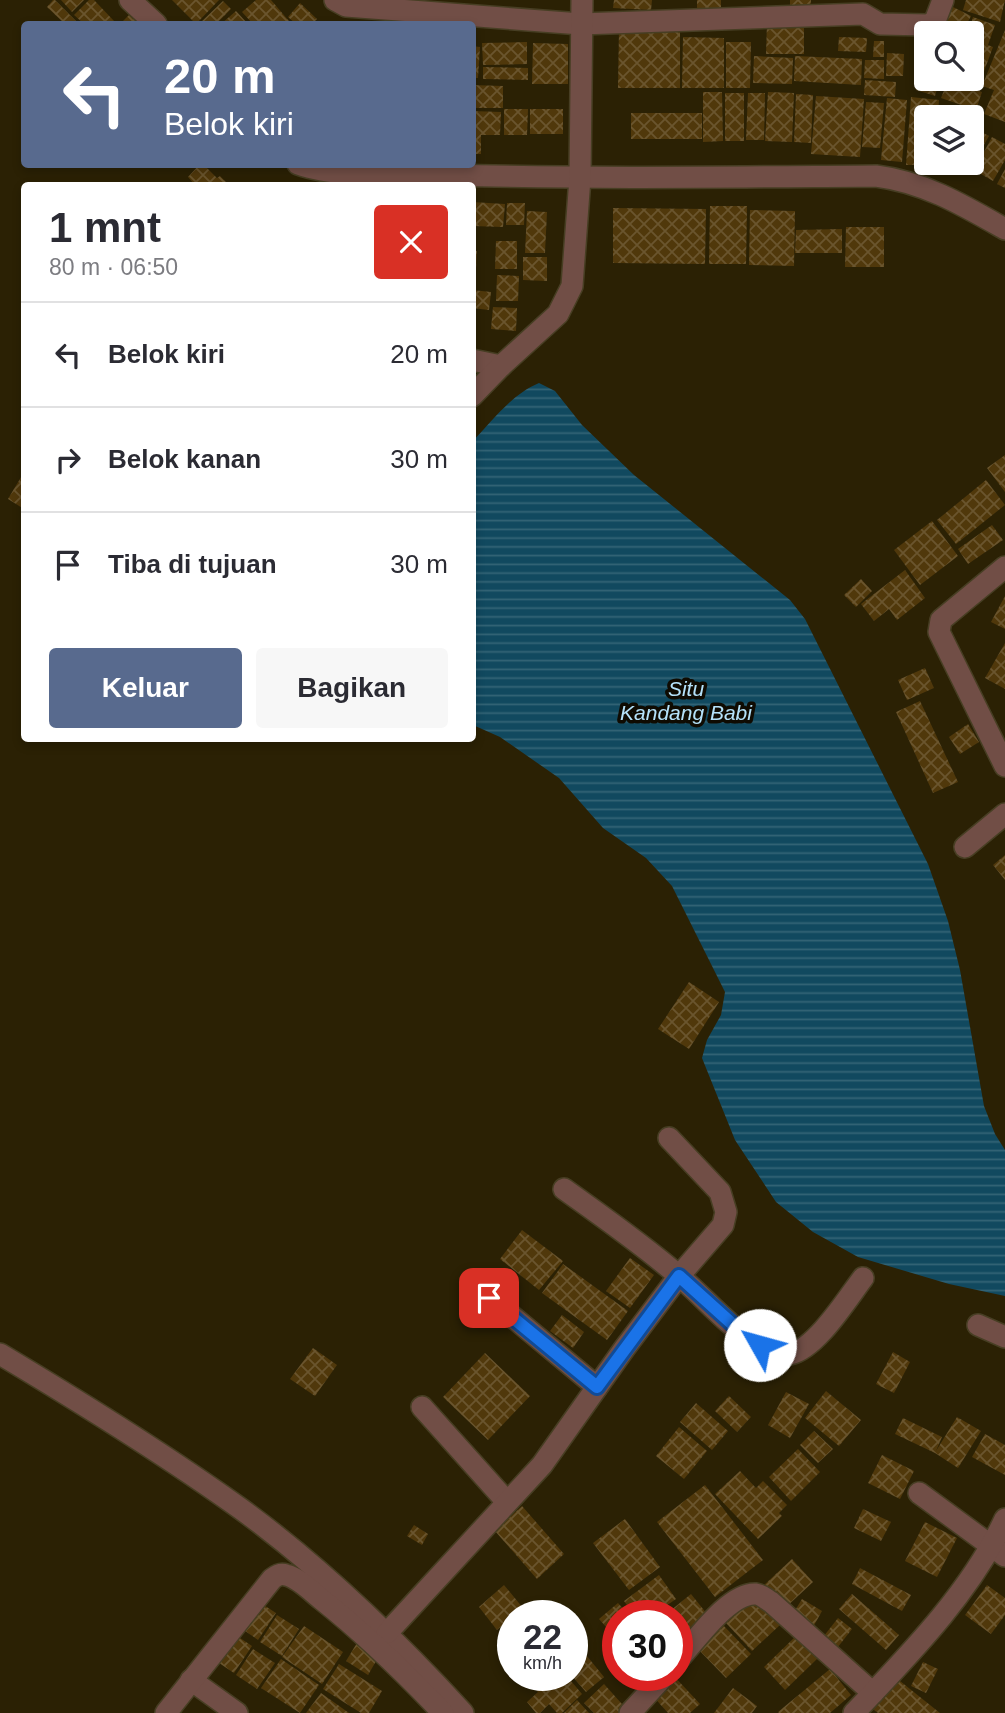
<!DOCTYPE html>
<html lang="id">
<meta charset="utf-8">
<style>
body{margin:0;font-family:Arial,sans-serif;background:#f7f7f7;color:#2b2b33;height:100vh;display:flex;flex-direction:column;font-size:26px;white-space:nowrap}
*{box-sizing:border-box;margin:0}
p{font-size:23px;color:#7c7c81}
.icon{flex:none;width:38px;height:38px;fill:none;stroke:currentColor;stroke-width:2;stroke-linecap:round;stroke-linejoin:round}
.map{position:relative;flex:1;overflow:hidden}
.details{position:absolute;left:21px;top:182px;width:455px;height:560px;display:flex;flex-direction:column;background:#fff;border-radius:7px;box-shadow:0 4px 10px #0003}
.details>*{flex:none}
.guide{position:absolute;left:21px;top:21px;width:455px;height:147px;border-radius:7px;box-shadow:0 4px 10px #0003;background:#586a8e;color:#fff;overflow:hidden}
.fabs{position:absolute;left:914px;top:21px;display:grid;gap:14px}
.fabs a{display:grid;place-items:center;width:70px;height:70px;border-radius:7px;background:#fff;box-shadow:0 4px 10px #0003;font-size:35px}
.speed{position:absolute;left:497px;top:1600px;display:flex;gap:14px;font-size:35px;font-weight:700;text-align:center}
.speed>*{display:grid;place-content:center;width:91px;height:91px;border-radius:50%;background:#fff;box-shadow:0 4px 10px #0003;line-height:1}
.speed small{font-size:18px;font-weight:400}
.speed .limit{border:10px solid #d22;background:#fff;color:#111}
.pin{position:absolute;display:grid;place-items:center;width:60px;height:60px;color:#fff;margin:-30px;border-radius:14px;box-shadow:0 4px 10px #0006}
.me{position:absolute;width:77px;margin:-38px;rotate:308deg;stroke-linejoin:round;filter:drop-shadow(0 0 5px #0008)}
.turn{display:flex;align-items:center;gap:24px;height:147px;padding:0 28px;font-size:32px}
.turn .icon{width:91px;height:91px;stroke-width:2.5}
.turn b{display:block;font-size:49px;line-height:60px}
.round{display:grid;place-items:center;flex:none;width:74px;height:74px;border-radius:7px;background:#f7f7f7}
.summary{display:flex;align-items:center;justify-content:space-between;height:119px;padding:0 28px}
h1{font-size:42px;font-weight:700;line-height:52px}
.primary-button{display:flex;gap:14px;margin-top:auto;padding:14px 28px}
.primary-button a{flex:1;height:80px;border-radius:7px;background:#586a8e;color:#fff;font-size:28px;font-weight:700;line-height:80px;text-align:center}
.primary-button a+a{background:#f7f7f7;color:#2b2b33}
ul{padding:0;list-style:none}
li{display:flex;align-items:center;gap:21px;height:105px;padding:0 28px;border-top:2px solid #e1e1e2}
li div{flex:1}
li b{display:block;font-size:26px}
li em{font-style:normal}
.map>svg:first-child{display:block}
.water{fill:url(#water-rules)}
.building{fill:url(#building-cross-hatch)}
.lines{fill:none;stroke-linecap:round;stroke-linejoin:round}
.minor-casing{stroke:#473e23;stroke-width:24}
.minor{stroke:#714e46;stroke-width:21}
.route-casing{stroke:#114b97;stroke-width:18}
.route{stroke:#1a73e8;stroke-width:12}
.labels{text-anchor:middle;stroke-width:7;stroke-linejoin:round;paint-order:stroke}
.water-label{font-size:21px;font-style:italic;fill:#b5e2fa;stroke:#0f0b02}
</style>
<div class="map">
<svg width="1005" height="1713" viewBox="0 0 1005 1713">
<defs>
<pattern id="water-rules" width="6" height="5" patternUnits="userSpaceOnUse" patternTransform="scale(1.75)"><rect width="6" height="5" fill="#11495f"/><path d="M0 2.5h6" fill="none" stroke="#346476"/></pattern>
<pattern id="building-cross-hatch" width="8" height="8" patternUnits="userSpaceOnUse" patternTransform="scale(1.75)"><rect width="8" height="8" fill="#50380b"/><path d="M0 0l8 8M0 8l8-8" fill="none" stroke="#6a552e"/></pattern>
</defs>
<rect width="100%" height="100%" fill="#2b2104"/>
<!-- water -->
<path class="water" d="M539 383 555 391 582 425 634 475 790 600 805 619 928 864 948 921 960 970 984 1106 995 1134 1005 1150V1296L949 1284 858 1257 813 1232 776 1202 735 1140 702 1058 707 1040 721 1015 725 992 672 886 646 858 603 828 559 778 500 737 473 725V441C492 421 512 394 539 383Z"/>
<!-- building -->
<g class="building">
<polygon points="53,0 55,0 79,24 65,24 47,7"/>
<polygon points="61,0 84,0 72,12"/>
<polygon points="89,0 94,0 115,22 112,24 84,24 74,15"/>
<polygon points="172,0 219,0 196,24"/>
<polygon points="256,0 271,0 289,21 284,24 253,24 242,12"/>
<polygon points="614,0 652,0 651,10 613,8"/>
<polygon points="697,0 721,0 721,8 697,9"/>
<polygon points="790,0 811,0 810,12 790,12"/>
<polygon points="966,0 1005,0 1000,22 963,10"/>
<polygon points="223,1 231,9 216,24 199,24"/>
<polygon points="300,3 317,19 312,24 296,24 288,17"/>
<polygon points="953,7 971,16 962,33 940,33"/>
<polygon points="133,11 148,24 120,24"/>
<polygon points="236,11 248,24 221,24"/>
<polygon points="973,17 995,25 988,45 993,47 979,85 963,79 971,79 971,33 968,33"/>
<polygon points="767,22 804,22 804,54 766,54"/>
<polygon points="619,29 680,30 680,88 618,88"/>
<polygon points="1005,30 1005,122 984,114 994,90 982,86"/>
<polygon points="683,37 724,38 724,88 682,88"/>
<polygon points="839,37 867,38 866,52 838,51"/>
<polygon points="874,41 884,41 884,57 873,57"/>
<polygon points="527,42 527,64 483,65 482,43"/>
<polygon points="726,42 751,42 750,88 726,88"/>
<polygon points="533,43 568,44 568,84 532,84"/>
<polygon points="472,46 480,47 478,78 472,78"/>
<polygon points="887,53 904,54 903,76 886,76"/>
<polygon points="754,56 793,58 792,84 753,83"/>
<polygon points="795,56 862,59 861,85 794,81"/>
<polygon points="865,60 884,60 884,79 864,78"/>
<polygon points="483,67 528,68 528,80 483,79"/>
<polygon points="922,72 926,74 926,79 940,79 935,96 916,90"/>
<polygon points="865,80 896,82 895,97 864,95"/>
<polygon points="948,80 982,92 976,110 941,98"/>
<polygon points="472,85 503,86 503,108 472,108"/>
<polygon points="703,92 722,92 723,141 703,142"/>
<polygon points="768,92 794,93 792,142 765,141"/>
<rect x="725" y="93" width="19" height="48"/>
<polygon points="748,93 765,93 764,140 746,140"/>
<polygon points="796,94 813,95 811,143 794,142"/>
<polygon points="816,96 864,99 860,157 811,154"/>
<polygon points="911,97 939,100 938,114 928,114 928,117 926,117 925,165 906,165"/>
<polygon points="887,98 907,100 902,162 881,160"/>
<polygon points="866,102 884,103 880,148 862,147"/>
<polygon points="504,109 528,109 527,135 504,135"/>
<rect x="530" y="109" width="33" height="25"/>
<polygon points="472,111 501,112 500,135 481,135 481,154 472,154"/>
<rect x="631" y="113" width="71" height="26"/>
<polygon points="971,126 989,136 971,168 965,163 971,163"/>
<polygon points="992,137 1005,144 1005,160 993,181 974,170"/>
<polygon points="200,164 203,164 217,178 220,176 230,186 196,186 188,177"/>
<polygon points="1005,169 1005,188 997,184"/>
<polygon points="472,202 505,204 503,227 472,226"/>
<polygon points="507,203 525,203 524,225 506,225"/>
<polygon points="710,206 747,206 746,264 709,264"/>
<polygon points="613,208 706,209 705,264 613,263"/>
<polygon points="750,210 795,211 794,266 749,265"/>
<polygon points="527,211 547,212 545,253 525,253"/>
<polygon points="846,227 884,227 884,267 845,267"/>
<polygon points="842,229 842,253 795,253 796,230"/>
<polygon points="496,241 517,241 517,269 495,269"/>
<polygon points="472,250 477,251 475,285 472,285"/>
<polygon points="523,257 547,257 547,281 523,280"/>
<polygon points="497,275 519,276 518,301 496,301"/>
<polygon points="472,290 491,292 489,310 472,308"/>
<polygon points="493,307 517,308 516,331 491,329"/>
<polygon points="1005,455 1005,492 987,468"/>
<polygon points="24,472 24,509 8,499"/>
<polygon points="986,480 1005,505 956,544 937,520"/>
<polygon points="932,521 958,556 920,585 894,550"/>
<polygon points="992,525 1003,540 968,564 958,549"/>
<polygon points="905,570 925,598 897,620 889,609 874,621 861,604"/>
<polygon points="861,579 872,591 856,607 844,595"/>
<polygon points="1005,596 1005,629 991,622"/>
<polygon points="1005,643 1005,689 985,678"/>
<polygon points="925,668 934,688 907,700 898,680"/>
<polygon points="920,701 958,782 933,793 896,712"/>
<polygon points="968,724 979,742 960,754 949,737"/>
<polygon points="1005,855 1005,880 993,865"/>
<polygon points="689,982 719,1002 689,1049 658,1029"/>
<polygon points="522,1230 563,1261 539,1290 500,1259"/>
<polygon points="630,1258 654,1275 630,1308 606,1291"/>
<polygon points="563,1264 628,1311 607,1340 542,1293"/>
<polygon points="562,1315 584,1332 573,1348 550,1331"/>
<polygon points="313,1348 337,1365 315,1396 290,1379"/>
<polygon points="893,1352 910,1362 894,1393 876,1384"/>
<polygon points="485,1353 530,1396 488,1440 443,1397"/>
<polygon points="826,1391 861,1420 839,1446 805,1418"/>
<polygon points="786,1392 809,1404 790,1438 768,1425"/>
<polygon points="729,1396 751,1417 737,1432 715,1411"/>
<polygon points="696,1403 728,1431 712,1450 680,1422"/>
<polygon points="957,1417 981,1431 958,1468 935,1453 895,1434 903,1418 942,1437 936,1451"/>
<polygon points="679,1427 707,1451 684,1479 656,1456"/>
<polygon points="814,1431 833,1449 818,1463 800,1445"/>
<polygon points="985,1434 1005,1445 1005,1475 972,1457"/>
<polygon points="798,1449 820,1472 791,1501 769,1477"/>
<polygon points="882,1455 914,1471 900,1499 868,1483"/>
<polygon points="740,1471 756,1488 763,1481 787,1505 779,1513 782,1516 758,1539 715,1494"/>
<polygon points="705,1485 763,1560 715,1597 657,1522"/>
<polygon points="522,1506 564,1554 537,1579 495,1531"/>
<polygon points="863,1509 891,1522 881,1541 854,1528"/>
<polygon points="625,1519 660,1567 629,1590 593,1543"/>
<polygon points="925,1522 957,1538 937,1577 905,1561"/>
<polygon points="414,1525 428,1534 422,1545 407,1536"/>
<polygon points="792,1559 813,1582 784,1609 763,1586"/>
<polygon points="860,1568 911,1595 902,1611 852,1584"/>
<polygon points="659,1575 676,1599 653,1615 634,1615 624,1601"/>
<polygon points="504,1585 523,1608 497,1630 479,1607"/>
<polygon points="987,1585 1005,1598 1005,1615 991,1634 965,1615"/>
<polygon points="691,1594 707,1614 677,1638 677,1615 665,1615"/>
<polygon points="852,1594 899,1635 886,1650 839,1609"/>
<polygon points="754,1597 780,1625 752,1651 726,1623"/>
<polygon points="802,1599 822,1611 812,1629 791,1617"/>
<polygon points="256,1600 276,1613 258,1640 238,1626"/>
<polygon points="618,1603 629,1615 618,1615 618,1640 599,1619"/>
<polygon points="277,1615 299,1629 282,1656 260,1642"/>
<polygon points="838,1618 852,1629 834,1652 820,1641"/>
<polygon points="720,1622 751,1654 726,1678 695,1646"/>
<polygon points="304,1626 343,1652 322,1684 282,1657"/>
<polygon points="513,1628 513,1660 497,1640"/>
<polygon points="231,1632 252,1646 234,1673 213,1659"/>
<polygon points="797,1635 818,1658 785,1690 764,1667"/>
<polygon points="357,1643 379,1656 368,1675 346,1661"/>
<polygon points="578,1645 604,1677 586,1692 572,1676 572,1649"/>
<polygon points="253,1649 275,1663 257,1689 236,1675"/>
<polygon points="281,1659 319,1685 300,1713 261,1688"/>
<polygon points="923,1662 938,1669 926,1693 911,1686"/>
<polygon points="339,1664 382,1691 369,1713 361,1713 323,1689"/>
<polygon points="830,1669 851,1695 830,1713 779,1713 778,1712"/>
<polygon points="532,1675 566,1675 582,1694 562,1713 557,1713 549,1704 540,1713 536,1713 527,1702 538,1692 527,1680"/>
<polygon points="673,1675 700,1704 690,1713 668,1713 651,1694"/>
<polygon points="895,1677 940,1713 878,1713 870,1707"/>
<polygon points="604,1684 630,1713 594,1713 584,1703"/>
<polygon points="733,1688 757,1706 752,1713 714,1713"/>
<polygon points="321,1693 349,1713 306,1713"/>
<polygon points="577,1700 589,1713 564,1713"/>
</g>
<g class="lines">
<!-- minor casing -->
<g class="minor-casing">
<g id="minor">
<polyline points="130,0 156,24"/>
<polyline points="335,0 346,6 581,24 863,14 880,24 928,25 935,21 943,0"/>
<path d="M298 164C339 179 406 174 451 175 593 179 734 177 876 176 924 182 963 205 1005 229"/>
<polyline points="472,360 501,366"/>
<polyline points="472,396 501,366 558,314 572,286 580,178 582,0"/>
<polyline points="1005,567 941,620 939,632 1005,766"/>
<polyline points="965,847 1005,814"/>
<path d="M564 1189C603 1217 642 1244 679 1276 705 1298 729 1328 760 1345 768 1350 780 1355 790 1354 816 1349 847 1299 863 1278"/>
<polyline points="490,1298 597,1387"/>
<polyline points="978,1325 1005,1337"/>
<path d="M0 1354C82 1403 163 1453 241 1509 322 1568 395 1639 463 1713"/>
<polyline points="422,1407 507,1502"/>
<polyline points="919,1493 1005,1556"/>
<polyline points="387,1633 542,1465 624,1349 679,1276 723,1225 726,1212 720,1192 669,1138"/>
<path d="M677 1661C695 1642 729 1592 756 1594 762 1595 766 1599 771 1602L873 1693"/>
<polyline points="191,1680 237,1713"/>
<path d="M166 1713 272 1579C276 1576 280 1573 286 1575 299 1578 311 1591 321 1599 365 1634 404 1672 443 1713"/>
<polyline points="630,1713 665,1675"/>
<path d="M854 1713C909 1655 971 1592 1005 1519"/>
</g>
</g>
<!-- minor -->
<use href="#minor" class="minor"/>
</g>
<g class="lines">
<!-- route casing -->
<g class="route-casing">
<polyline id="route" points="489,1298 597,1387 679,1276 740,1331 760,1345"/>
</g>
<!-- route -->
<use href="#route" class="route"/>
</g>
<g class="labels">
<!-- water labels -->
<g class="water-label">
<text x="686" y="696">Situ<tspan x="686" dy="24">Kandang Babi</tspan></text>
</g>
</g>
</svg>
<div class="fabs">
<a><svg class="icon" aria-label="search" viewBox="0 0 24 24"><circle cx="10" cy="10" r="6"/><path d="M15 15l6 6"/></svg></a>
<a><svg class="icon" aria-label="layers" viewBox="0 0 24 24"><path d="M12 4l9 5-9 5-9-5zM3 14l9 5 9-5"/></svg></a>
</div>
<div class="speed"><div>22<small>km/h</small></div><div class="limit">30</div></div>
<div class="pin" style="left:489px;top:1298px;background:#d93025"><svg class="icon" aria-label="arrive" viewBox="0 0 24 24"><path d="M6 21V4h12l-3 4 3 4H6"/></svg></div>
<svg class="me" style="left:760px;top:1345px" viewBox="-20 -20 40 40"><circle r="19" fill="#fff"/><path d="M0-13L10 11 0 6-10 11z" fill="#1a73e8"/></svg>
<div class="guide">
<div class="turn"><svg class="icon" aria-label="left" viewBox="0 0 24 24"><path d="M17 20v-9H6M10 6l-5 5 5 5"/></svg><div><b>20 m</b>Belok kiri</div></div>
</div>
<section class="details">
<div class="summary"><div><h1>1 mnt</h1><p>80 m · 06:50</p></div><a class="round" style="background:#d93025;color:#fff"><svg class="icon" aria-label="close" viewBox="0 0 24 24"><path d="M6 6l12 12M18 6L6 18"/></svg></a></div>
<ul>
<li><svg class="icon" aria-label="left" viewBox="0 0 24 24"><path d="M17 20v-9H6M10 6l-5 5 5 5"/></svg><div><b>Belok kiri</b></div><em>20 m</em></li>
<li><svg class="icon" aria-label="right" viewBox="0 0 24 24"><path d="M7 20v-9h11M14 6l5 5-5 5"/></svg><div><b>Belok kanan</b></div><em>30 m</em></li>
<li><svg class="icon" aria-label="arrive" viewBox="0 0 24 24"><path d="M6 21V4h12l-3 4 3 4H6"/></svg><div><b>Tiba di tujuan</b></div><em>30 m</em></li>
</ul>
<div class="primary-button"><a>Keluar</a><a>Bagikan</a></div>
</section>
</div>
